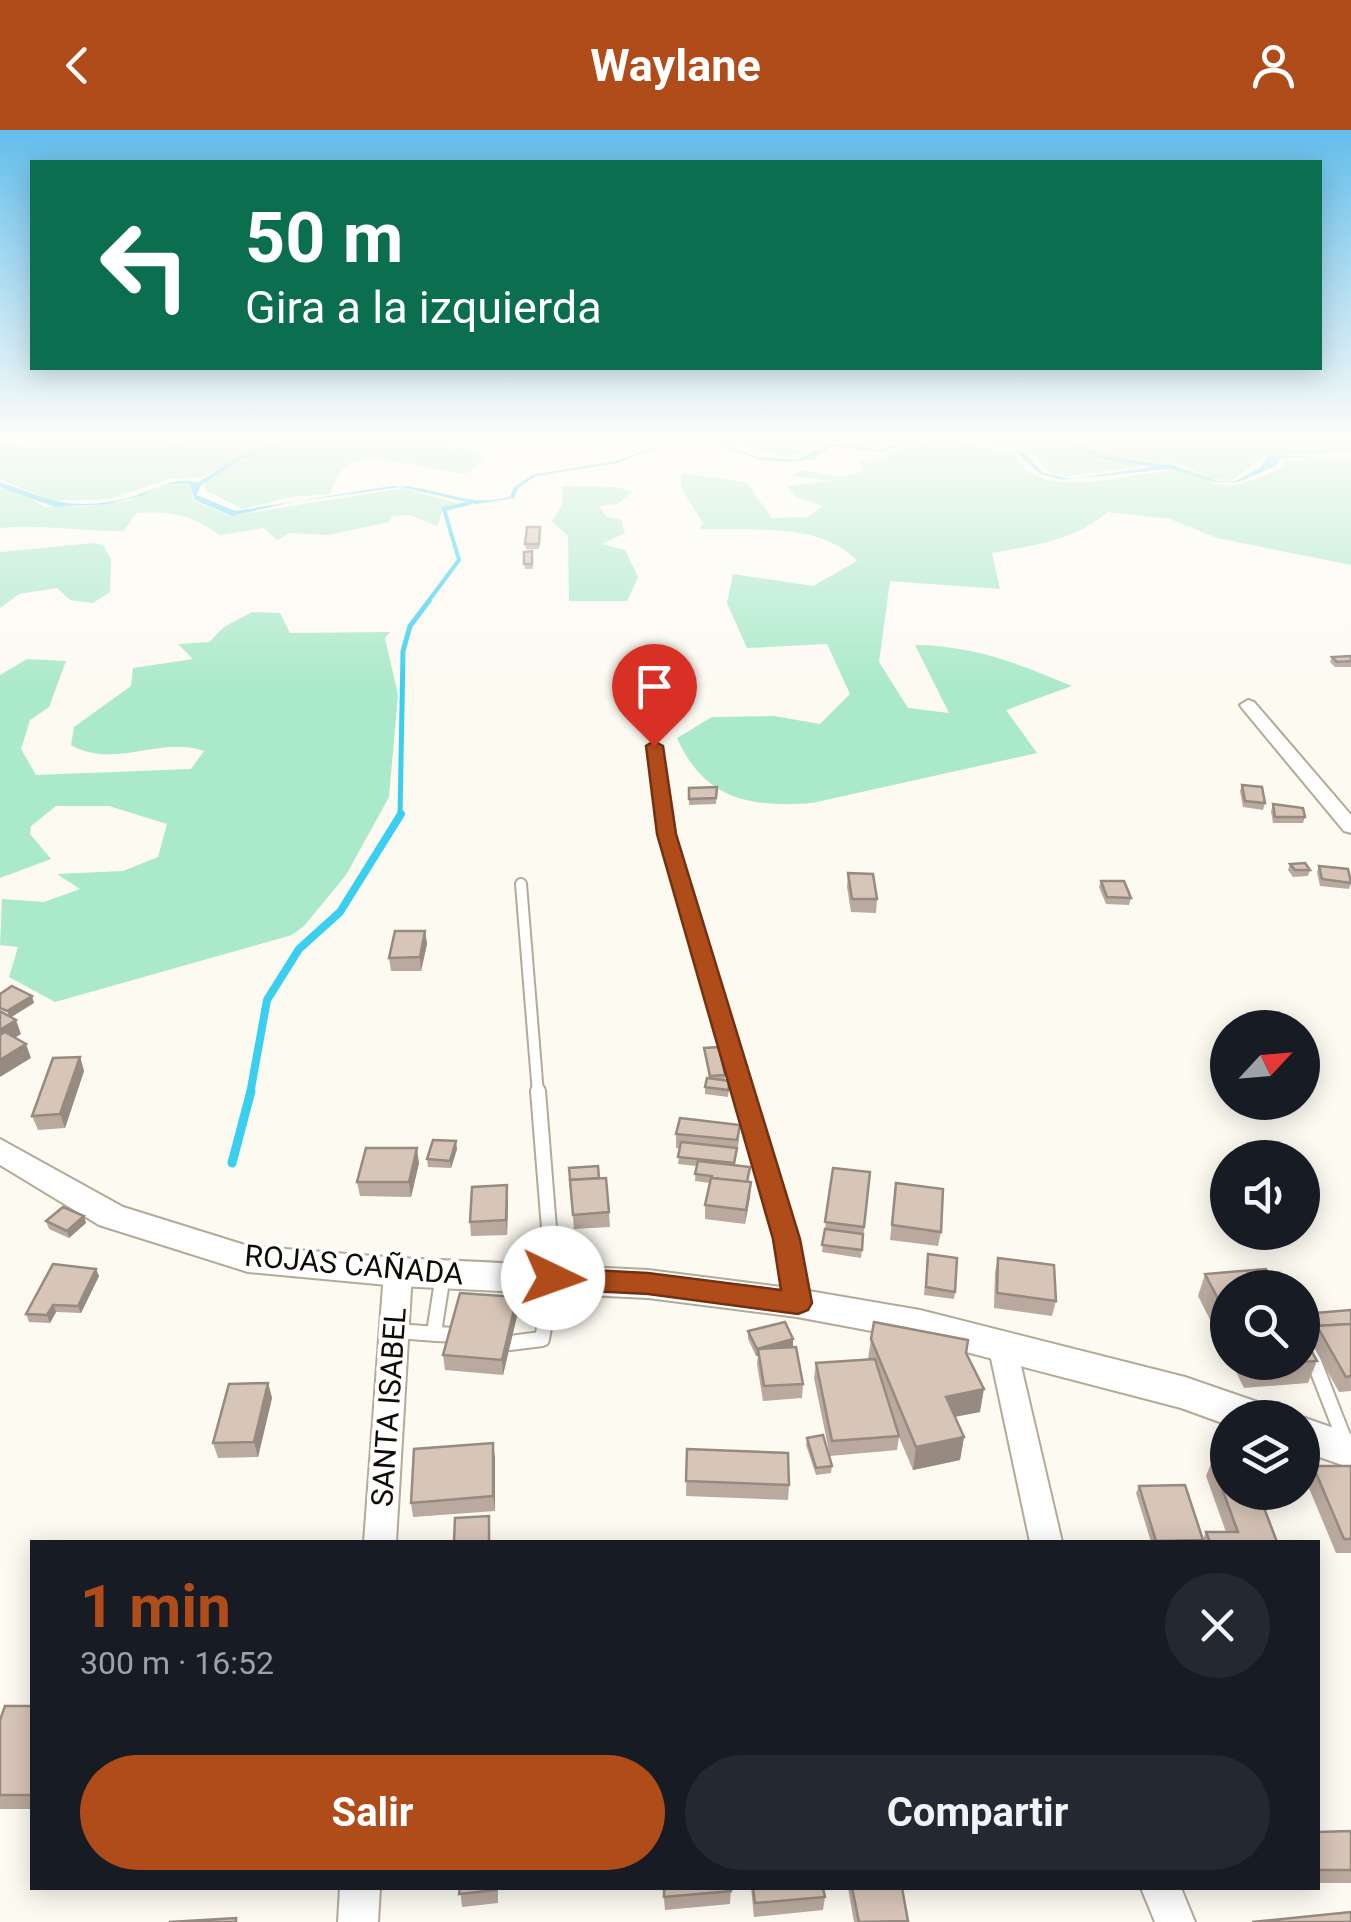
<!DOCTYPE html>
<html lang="es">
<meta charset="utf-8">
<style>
body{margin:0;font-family:Roboto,sans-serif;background:#242831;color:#f1f3f6;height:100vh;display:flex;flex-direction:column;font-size:38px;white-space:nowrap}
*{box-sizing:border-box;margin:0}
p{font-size:32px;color:#9ea1a6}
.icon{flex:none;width:55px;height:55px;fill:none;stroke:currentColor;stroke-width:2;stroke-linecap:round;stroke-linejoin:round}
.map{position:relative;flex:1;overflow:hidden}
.sheet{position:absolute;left:30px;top:1410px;width:1290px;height:350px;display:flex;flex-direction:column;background:#171b24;border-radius:0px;box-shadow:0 5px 25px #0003}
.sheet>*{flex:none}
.guide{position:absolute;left:30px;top:30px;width:1292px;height:210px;border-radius:0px;box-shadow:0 5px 25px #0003;background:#0b6e4f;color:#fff;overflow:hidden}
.needle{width:65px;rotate:64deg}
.controls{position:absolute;left:1210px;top:880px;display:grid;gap:20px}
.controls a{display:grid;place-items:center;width:110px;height:110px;border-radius:50%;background:#171b24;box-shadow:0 5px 25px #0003;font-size:50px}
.pin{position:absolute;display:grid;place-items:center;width:85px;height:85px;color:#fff;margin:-102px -42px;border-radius:50% 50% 50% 0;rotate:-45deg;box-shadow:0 0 10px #0007}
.pin .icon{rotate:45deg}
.me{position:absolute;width:110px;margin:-55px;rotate:93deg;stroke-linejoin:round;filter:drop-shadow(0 0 8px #0008)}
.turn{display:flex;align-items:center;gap:35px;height:210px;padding:0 50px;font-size:45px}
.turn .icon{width:130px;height:130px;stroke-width:2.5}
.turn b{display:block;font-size:70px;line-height:85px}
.round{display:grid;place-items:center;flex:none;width:105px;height:105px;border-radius:52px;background:#242831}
.summary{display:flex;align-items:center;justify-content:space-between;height:170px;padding:0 50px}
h1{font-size:60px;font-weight:700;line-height:75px;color:#b04c1a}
.action{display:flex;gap:20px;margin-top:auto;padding:20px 50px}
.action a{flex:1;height:115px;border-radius:60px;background:#b04c1a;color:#fff;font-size:40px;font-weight:700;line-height:115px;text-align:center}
.action a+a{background:#242831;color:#f1f3f6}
header{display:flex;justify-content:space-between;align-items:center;height:130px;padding:0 50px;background:#b04c1a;color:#fff;font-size:45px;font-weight:700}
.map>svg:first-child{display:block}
.green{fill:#aae9c9}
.water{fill:#3aceef}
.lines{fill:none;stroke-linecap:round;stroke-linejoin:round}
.stream-far3{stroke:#3aceef;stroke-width:4}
.stream-far2{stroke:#3aceef;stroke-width:5}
.stream-far1{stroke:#3aceef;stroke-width:8}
.stream{stroke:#3aceef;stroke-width:9}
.lane-far2-casing{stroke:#b3aa98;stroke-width:10}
.lane-far1-casing{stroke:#b3aa98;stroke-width:14}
.lane-casing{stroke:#b3aa98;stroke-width:18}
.street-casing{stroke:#b3aa98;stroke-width:4}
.secondary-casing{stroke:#b3aa98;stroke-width:4}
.lane-far2{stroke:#fff;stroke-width:8}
.lane-far1{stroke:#fff;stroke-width:10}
.lane{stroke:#fff;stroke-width:14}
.street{fill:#fff;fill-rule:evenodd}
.secondary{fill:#fff;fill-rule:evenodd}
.wall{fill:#b9a99e}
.shaded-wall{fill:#968a81}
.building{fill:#d7c5b8;stroke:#968a81;stroke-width:2.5}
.route{fill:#b04c1a;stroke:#723111;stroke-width:2.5}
.labels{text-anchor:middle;stroke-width:8;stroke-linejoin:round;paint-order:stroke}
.near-street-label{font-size:30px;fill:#0e0b05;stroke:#fff}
</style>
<header><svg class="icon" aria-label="back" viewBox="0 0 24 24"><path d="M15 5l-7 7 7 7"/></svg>Waylane<svg class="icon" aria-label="person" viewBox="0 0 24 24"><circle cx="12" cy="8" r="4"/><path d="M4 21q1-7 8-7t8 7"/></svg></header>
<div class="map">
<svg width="1351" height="1792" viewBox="0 0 1351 1792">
<rect width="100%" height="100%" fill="#fdfaf2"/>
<!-- green -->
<g class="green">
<polygon points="40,308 153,308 177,313 211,308 281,308 201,347 169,349 109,369 52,371 0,349 0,313 43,318"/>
<path d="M302 308H450L444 311 447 319 466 317 485 330 466 344C436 342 365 318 344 338 338 343 333 357 329 365L296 366 242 379 205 360V352L248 327Z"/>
<polygon points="712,308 907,308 873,318 831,312 787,327"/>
<path d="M939 308 1015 324C1039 377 1131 340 1174 341 1213 342 1208 369 1262 346 1273 341 1280 341 1287 330L1351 328V435L1217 408 1170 389 1108 382C1073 411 1035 415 992 423L1000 459 890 451 879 532 908 578 949 583 915 515C972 515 1020 534 1072 556L1006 580 1037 623 812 673C750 678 704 669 677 608L712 587 774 586 820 594 850 564 827 514 747 518 727 473 733 444 813 456 857 431C821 391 747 401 699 399L703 393 681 358V343L746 352 772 388 808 387 823 376 797 367 787 356 833 351 792 346 802 340 840 347 865 341 859 331 887 328 885 324Z"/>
<polygon points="973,308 1044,308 1105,328 1055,308 1351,308 1351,322 1264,326 1233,350 1210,349 1184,335 1107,327 1147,336 1066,346 1051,343 1033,324"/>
<path d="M167 354 189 355 194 371 230 386 404 358 459 374 443 379 437 396 410 385 392 386 389 392 328 405 290 403 277 410 264 398 220 405C187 384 175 381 136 383L124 401C82 402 43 394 0 398V358L22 362 44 377H77L129 371Z"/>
<polygon points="562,356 617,357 632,362 618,374 599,376 607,387 621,390 625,403 602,414 625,420 638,447 627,471 569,471 568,406 552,391 563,374"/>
<polygon points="94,413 103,415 111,429 110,462 93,473 70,470 57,458 19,464 0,478 0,422"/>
<path d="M252 482 280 483 290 503 390 502 385 508 398 565 389 667 346 745 304 796 292 805 55 872 9 847 18 817 0 815 2 769 44 772 80 759 57 744 123 741 158 727 167 694 109 676H56L31 696 30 704 51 729 0 748V545L27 529 66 531 49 577 30 590 21 619 36 645 191 639 204 621C161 605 114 640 71 615L74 597 131 556 133 538 193 529 178 514 209 512 224 497Z"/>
</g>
<!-- water -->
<g class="water">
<path d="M913 308H926L883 322 831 316 815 329 790 332 756 329 716 313 674 311 617 333 536 346 518 358 514 368 476 374 401 357 292 372 232 386 195 370 189 354H163L141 366 108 374 55 377 0 357V352C51 370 64 380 120 370 150 364 170 344 202 353L197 365 235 381 392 356C436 355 465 379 510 367L514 357 532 345 616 331 677 309 717 311 758 327 798 330 826 315 844 313 881 320Z"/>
<polygon points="959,308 1025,323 1043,343 1072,349 1170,334 1217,351 1236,351 1260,337 1268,326 1351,327 1280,328 1276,336 1239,352 1215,352 1169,339 1063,350 1040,344 1016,322"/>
</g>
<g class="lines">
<!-- stream-far3 -->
<g class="stream-far3">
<polyline points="1052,308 1107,328 1162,336"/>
<polyline points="196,356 242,327 296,308"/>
<polyline points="427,473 459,430 444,379 470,373"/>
</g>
<!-- stream-far2 -->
<polyline class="stream-far2" points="400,686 403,521 410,496 429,471"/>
<!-- stream-far1 -->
<polyline class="stream-far1" points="250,964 267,870 299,819 340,782 401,684"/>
<!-- stream -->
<polyline class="stream" points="232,1033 251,961"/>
<!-- lane-far2 casing -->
<g class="lane-far2-casing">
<polyline id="lane-far2" points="655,616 664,686"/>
</g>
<!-- lane-far1 casing -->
<g class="lane-far1-casing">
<g id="lane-far1">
<polyline points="663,684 743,964"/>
<polyline points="521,754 538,964"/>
</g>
</g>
<!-- lane casing -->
<g class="lane-casing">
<g id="lane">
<polyline points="742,961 786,1109 797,1173"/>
<polyline points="443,1145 435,1196 437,1204 455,1205"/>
<polyline points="397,1201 437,1204"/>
<polyline points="1302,1201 1345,1311"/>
<polyline points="510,1213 542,1209 553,1148 538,961"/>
</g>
</g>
<!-- street casing -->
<g class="street-casing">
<g id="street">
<polygon points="1248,570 1254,572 1351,685 1351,703 1344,701 1242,578 1240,575"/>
<polygon points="398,1132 408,1135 412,1142 396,1412 364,1412 384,1142 388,1135"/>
<polygon points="1003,1208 1013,1211 1017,1219 1062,1412 1030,1412 989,1219 993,1211"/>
<polygon points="340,1758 380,1758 378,1792 338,1792"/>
<polygon points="1141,1758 1181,1758 1195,1792 1155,1792"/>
</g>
</g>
<!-- secondary casing -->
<g class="secondary-casing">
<g id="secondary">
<polygon points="0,1009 123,1077 248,1116 398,1128 648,1140 797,1159 920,1180 1185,1247 1269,1276 1275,1288 1228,1288 1228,1295 1181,1278 920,1210 797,1187 648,1168 398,1156 248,1142 99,1095 0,1035"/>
<polygon points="1302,1287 1351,1304 1351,1338 1302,1321"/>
</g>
</g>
<!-- lane-far2 -->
<use href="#lane-far2" class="lane-far2"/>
<!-- lane-far1 -->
<use href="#lane-far1" class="lane-far1"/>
<!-- lane -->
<use href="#lane" class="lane"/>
<!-- street -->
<use href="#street" class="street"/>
<!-- secondary -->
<use href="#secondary" class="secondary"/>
</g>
<!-- wall -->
<g class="wall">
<polygon points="541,402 539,419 526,419 525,414"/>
<polygon points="532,421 533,439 525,439 524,422"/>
<polygon points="1351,526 1351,537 1335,537 1330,532 1332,527"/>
<polygon points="1242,655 1265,673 1263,680 1243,677 1240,661"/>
<polygon points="717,657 716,674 689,675 689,658"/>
<polygon points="1273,674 1305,687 1303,693 1273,693 1271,681"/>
<polygon points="1290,734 1310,740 1308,746 1293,747 1288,740"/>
<polygon points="1319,736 1351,753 1349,759 1320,756 1317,742"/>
<polygon points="848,743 877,769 876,783 851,782 847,757"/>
<polygon points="1101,751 1131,768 1129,775 1106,774 1099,757"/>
<polygon points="425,801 427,814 421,841 391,841 389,828"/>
<polygon points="704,918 725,945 725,950 730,951 728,967 705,964 705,957 709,948"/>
<polygon points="80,927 84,941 65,998 38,1000 32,986"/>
<polygon points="740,995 739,1010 735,1035 750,1037 748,1052 751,1052 750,1067 745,1094 705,1089 705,1075 710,1053 695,1051 696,1036 678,1034 680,1019 676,1018 676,1004"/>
<polygon points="457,1019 451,1038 428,1037 427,1029"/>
<polygon points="419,1033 411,1067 360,1066 357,1052"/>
<polygon points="569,1038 599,1048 609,1082 610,1097 574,1099"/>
<polygon points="833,1038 870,1042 861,1128 822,1122"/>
<polygon points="896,1053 941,1102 938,1116 890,1110"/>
<polygon points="508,1070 507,1105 471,1106 470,1092"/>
<polygon points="84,1086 86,1093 69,1108 49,1099 46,1091"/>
<polygon points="998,1128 1056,1171 1052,1186 994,1178 995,1142"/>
<polygon points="927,1131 955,1162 954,1169 924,1165"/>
<polygon points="1205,1144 1228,1158 1228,1225 1198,1166"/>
<polygon points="99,1146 81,1183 56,1182 50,1193 29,1192 26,1184"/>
<polygon points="1351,1180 1351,1261 1339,1262 1302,1196 1302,1183"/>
<polygon points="518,1182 503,1245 445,1240 443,1225"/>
<polygon points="748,1201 793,1217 803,1254 802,1268 763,1271 757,1234 758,1226 756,1226 748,1209"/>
<polygon points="871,1209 966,1223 980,1282 955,1287 964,1307 960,1330 913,1340 899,1307 897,1320 830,1326 814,1248 816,1233 868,1229"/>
<polygon points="1317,1231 1308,1253 1244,1258 1231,1232 1302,1232"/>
<polygon points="268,1253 272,1268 258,1327 218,1328 213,1313"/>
<polygon points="807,1308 832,1336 831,1343 816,1345 806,1315"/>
<polygon points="687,1319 789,1355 788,1370 686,1366"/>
<polygon points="495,1328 495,1381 413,1387 411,1373"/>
<polygon points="1212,1331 1277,1412 1151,1412 1136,1363 1139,1356 1203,1410 1206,1402 1226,1402 1206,1346"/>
<polygon points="1313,1336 1351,1336 1351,1423 1336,1423 1306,1351"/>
<polygon points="32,1576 32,1679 0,1679 0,1590"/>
<polygon points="1351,1701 1351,1753 1318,1753 1318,1702"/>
<polygon points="460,1758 498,1758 498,1773 462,1777"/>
<polygon points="663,1758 731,1758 730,1774 665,1780"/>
<polygon points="751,1758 823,1758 825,1767 823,1780 754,1787"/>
<polygon points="848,1758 902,1758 908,1792 854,1792"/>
</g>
<!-- shaded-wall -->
<g class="shaded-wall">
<polygon points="425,801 427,814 421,841 420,827"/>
<polygon points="32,866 34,873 10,888 7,881"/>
<polygon points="16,890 21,904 0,917 0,900"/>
<polygon points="26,914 31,928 0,947 0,930"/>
<polygon points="80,927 84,941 65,998 60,984"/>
<polygon points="456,1011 457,1019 451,1038 450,1031"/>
<polygon points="417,1018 419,1033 411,1067 409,1052"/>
<polygon points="751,1052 750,1067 745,1094 746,1080"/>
<polygon points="507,1055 508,1070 507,1105 506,1090"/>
<polygon points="84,1086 86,1093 69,1108 67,1101"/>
<polygon points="96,1139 99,1146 81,1183 78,1176"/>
<polygon points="517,1167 518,1182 503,1245 502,1230"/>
<polygon points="53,1175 56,1182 50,1193 47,1185"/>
<polygon points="793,1209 793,1217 758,1219 758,1226 756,1226 757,1219"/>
<polygon points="268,1253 272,1268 258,1327 254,1312"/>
<polygon points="984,1259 980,1282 942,1289 946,1267"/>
<polygon points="964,1307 960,1330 913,1340 916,1317"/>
<polygon points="493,1313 495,1328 495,1381 493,1366"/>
</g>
<!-- building -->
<g class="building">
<polygon points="527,397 540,397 539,414 525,414"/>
<polygon points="532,421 532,434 524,434 524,422"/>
<polygon points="1351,526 1351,531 1337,532 1332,527"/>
<polygon points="1242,655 1262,657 1265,673 1245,671"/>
<polygon points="717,657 716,668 689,669 689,658"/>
<polygon points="1273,674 1303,678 1305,687 1275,687"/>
<polygon points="1305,733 1310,740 1295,740 1290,734"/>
<polygon points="1319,736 1348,739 1351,753 1322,749"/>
<polygon points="848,743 873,744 877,769 852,769"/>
<polygon points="1101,751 1124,751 1131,768 1107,767"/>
<polygon points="395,801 425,801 420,827 389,828"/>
<polygon points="12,856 32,866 7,881 0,878 0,864"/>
<polygon points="0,881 16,890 0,900"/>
<polygon points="5,902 26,914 0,930 0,905"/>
<polygon points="719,917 725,945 710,946 704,918"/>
<polygon points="80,927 60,984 32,986 53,928"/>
<polygon points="707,948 730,951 728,960 705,957"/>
<polygon points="680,988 740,995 737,1010 676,1004"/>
<polygon points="433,1010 456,1011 450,1031 427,1029"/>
<polygon points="681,1012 737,1018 734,1033 678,1027"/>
<polygon points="366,1018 417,1018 409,1052 357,1052"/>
<polygon points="698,1031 750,1037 747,1052 712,1048 712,1046 695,1044"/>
<polygon points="598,1036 599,1048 570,1050 571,1058 569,1038"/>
<polygon points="833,1038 870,1042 864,1097 825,1092"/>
<polygon points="606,1048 609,1082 573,1085 570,1050"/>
<polygon points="711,1048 751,1052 746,1080 705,1075"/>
<polygon points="896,1053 943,1059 941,1102 892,1095"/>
<polygon points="507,1055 506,1090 470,1092 472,1057"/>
<polygon points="63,1077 84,1086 67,1101 46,1091"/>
<polygon points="825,1099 863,1104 862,1120 822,1115"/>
<polygon points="928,1124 957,1128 955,1162 926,1157"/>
<polygon points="998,1128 1054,1135 1056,1171 997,1163"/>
<polygon points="53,1134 96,1139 78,1176 53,1175 47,1185 26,1184"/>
<polygon points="1266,1139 1276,1158 1228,1158 1228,1188 1205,1144"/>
<polygon points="460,1163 517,1167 502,1230 443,1225"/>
<polygon points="1351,1180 1351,1194 1317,1196 1314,1204 1302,1184"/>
<polygon points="785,1192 793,1209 757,1219 748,1201"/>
<polygon points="874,1192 968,1210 966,1223 984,1259 946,1267 964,1307 916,1317 871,1209"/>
<polygon points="1351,1194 1351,1246 1346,1247 1317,1196"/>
<polygon points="1302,1204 1317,1231 1302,1232"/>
<polygon points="796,1217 803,1254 764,1256 758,1219"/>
<polygon points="875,1229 899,1306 832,1311 816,1233"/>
<polygon points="1251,1232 1293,1232 1252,1236"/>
<polygon points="268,1253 254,1312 213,1313 229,1254"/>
<polygon points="823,1305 832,1336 816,1338 807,1308"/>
<polygon points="493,1313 493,1366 411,1373 414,1319"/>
<polygon points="687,1319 788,1323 789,1355 686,1351"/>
<polygon points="1212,1331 1228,1331 1228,1362 1258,1362 1277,1412 1210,1412 1206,1402 1238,1402"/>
<polygon points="1313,1336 1351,1336 1351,1409 1344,1409"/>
<polygon points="1185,1355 1203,1410 1156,1411 1139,1356"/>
<polygon points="489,1386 489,1412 454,1412 455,1388"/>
<polygon points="5,1576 32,1576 32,1665 0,1665 0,1590"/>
<polygon points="1351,1701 1351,1740 1318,1740 1318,1702"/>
<polygon points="460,1758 496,1758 496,1760 459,1764"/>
<polygon points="664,1758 731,1758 731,1761 664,1767"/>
<polygon points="753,1758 823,1758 825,1767 755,1773"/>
<polygon points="852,1758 902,1758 908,1791 859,1792"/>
<polygon points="1351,1782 1351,1792 1252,1792"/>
<polygon points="236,1788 236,1792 169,1792"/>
</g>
<!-- sky -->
<linearGradient id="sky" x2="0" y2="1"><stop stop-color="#62beeb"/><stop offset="0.55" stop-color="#fefdf9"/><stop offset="1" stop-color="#fefdf9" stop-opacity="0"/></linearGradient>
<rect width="1351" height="559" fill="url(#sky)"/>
<!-- route -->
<polygon class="route" points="654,611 663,616 676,704 800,1109 812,1173 808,1180 798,1184 648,1164 553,1159 539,1148 553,1138 648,1143 781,1160 773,1109 657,704 646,616"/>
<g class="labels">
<!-- near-street labels -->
<g class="near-street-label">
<text transform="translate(354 1135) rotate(5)" y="10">ROJAS CAÑADA</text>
<text transform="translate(389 1277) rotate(-86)" y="10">SANTA ISABEL</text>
</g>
</g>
</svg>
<div class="controls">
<a><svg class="needle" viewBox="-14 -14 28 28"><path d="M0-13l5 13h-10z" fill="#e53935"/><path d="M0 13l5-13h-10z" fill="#9ea1a6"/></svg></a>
<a><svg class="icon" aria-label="sound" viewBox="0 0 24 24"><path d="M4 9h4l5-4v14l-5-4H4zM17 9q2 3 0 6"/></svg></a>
<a><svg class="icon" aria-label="search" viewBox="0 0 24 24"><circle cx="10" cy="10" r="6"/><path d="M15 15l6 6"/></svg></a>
<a><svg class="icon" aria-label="layers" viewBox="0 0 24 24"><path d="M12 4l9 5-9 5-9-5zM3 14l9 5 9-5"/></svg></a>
</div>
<div class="pin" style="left:654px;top:616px;background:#d93025"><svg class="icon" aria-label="arrive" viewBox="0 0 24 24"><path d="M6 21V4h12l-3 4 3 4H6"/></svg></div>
<svg class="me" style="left:553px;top:1148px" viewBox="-20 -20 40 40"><circle r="19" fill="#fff"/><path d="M0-13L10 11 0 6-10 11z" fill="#b04c1a"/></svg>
<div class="guide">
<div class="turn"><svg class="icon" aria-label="left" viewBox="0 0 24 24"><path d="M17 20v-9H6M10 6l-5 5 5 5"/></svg><div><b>50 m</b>Gira a la izquierda</div></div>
</div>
<section class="sheet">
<div class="summary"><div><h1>1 min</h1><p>300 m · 16:52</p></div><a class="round"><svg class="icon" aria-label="close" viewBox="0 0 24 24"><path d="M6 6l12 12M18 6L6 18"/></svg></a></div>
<div class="action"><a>Salir</a><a>Compartir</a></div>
</section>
</div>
